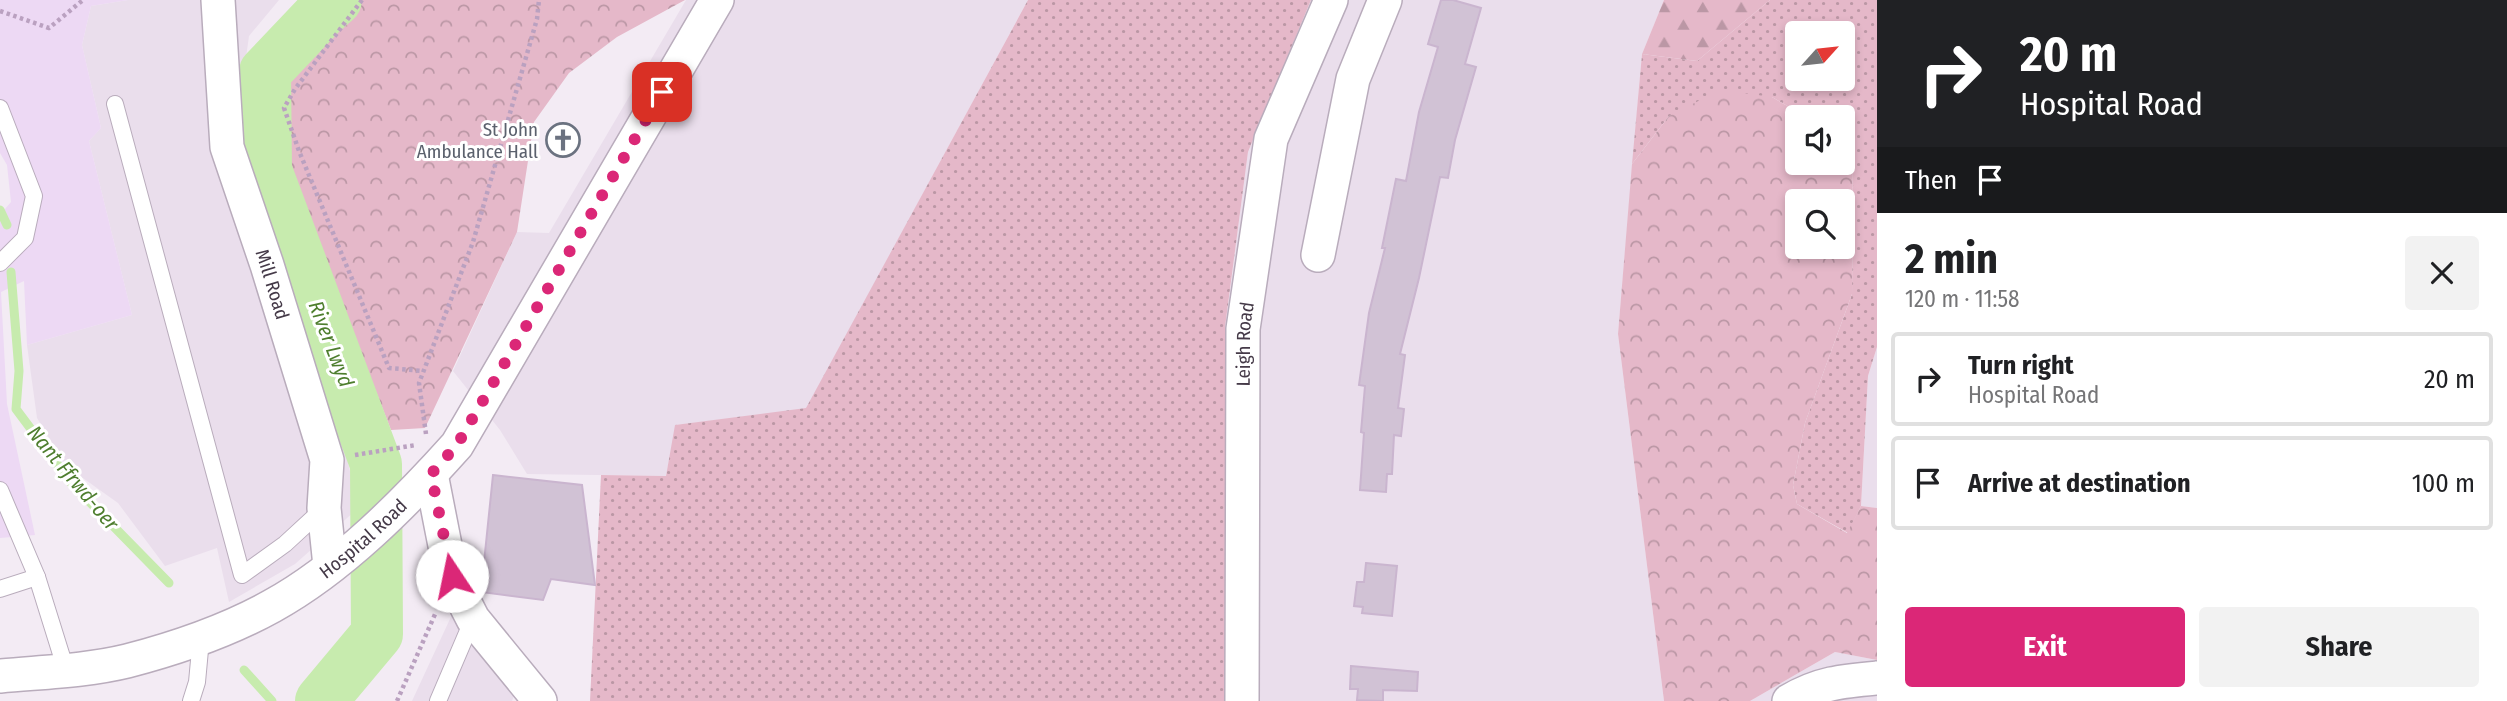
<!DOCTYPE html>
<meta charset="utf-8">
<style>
body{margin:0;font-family:"Fira Sans Condensed",sans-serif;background:#f2f2f2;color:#202124;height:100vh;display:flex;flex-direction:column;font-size:26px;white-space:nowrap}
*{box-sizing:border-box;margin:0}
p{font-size:23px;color:#757577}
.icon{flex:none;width:38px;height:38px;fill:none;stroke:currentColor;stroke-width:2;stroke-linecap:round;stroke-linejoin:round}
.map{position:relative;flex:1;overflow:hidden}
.details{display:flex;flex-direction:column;background:#fff;width:630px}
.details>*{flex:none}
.guide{background:#202124;color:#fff;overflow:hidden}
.needle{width:46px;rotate:63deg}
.fabs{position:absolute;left:1785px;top:21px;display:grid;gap:14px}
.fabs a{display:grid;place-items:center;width:70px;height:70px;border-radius:7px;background:#fff;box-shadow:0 4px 10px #0003;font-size:35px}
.pin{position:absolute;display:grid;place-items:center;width:60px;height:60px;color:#fff;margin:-30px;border-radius:14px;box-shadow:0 4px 10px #0006}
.me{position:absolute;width:77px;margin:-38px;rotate:349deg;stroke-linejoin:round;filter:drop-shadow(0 0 5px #0008)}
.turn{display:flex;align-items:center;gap:24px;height:147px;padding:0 28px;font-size:32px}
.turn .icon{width:91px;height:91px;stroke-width:2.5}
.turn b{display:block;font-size:49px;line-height:60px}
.then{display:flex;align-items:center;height:66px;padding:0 28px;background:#0003;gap:14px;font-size:26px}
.round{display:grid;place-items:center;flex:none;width:74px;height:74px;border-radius:7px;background:#f2f2f2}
.overview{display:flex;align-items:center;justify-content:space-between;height:119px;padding:0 28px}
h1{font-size:42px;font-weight:700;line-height:52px}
.button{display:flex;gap:14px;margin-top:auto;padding:14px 28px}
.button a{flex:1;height:80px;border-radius:7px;background:#db2777;color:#fff;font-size:28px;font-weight:700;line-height:80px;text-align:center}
.button a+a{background:#f2f2f2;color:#202124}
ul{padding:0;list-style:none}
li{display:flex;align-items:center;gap:21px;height:94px;margin:0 14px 10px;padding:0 14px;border:4px solid #e0e0e0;border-radius:7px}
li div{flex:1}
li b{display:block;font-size:26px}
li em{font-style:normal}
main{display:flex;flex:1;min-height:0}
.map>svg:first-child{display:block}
.residential{fill:#eadeec}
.commercial{fill:#edd9f4}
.grass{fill:url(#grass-dots);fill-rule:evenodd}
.forest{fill:url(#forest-firs)}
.park{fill:url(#park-crowns);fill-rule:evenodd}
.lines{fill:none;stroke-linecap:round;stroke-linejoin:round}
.stream{stroke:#c7ebae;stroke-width:9}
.river{stroke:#c7ebae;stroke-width:52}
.building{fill:#d1c2d5;stroke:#cab5cf;stroke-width:2}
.service-casing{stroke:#b9acbc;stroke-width:18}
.minor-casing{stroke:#b9acbc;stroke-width:36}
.path{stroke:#baa1c0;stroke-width:4.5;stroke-dasharray:3.5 3.5;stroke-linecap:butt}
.service{stroke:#fff;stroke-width:16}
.minor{stroke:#fff;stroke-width:33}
.route{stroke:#db2777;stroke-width:12;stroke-dasharray:0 21.6}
.labels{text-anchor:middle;stroke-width:6;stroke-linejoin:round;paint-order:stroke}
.worship-label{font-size:19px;fill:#5b616d;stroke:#fff;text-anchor:end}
.street-label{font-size:19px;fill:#453a48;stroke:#fff}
.water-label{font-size:21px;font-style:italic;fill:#4e7e2e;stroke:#fff}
</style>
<main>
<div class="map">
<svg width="1877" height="701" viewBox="0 0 1877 701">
<defs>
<pattern id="grass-dots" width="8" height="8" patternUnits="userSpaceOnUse" patternTransform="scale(1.75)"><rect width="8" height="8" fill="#e5b8c9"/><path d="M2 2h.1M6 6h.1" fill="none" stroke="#bb97a5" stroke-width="1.8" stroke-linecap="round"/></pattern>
<pattern id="forest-firs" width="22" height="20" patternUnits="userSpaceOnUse" patternTransform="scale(1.75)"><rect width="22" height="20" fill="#e5b8c9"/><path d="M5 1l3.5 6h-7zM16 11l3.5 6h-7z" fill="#bb97a5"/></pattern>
<pattern id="park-crowns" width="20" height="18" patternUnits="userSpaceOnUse" patternTransform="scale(1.75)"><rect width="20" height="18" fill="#e5b8c9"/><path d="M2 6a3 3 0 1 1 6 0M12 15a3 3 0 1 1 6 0" fill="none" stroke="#bb97a5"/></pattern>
</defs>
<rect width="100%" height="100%" fill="#f3ebf4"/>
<!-- residential -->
<g class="residential">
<polygon points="128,0 279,0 249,36 240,100 251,163 339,423 352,480 355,511 295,564 229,602 217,548 165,566 118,503 66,466 37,418 27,345 132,315 89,141 101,128 82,45 91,6"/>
<polygon points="686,0 1028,0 806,409 676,425 666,476 527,474 500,430 453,371 517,232 549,233"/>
<polygon points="1311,0 1664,0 1642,54 1618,334 1664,701 1229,701 1225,327 1248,152"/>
<polygon points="1877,347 1877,508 1861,506 1868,376"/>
<polygon points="468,580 483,605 526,663 512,701 412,701"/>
<polygon points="1835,652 1877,660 1877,701 1750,701"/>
</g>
<!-- commercial -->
<polygon class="commercial" points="0,0 128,0 91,6 82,45 101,128 89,141 132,315 27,345 24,281 1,292 7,404 35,535 0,538 0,215 11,202 7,165 0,153"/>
<!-- grass -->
<g class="grass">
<polygon points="1028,0 1311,0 1248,152 1225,327 1229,701 590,701 601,475 666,476 675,425 806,408"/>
<path d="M1770 0H1877V347L1868 376 1861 506 1848 533 1797 504 1793 485 1805 423 1852 294 1853 145 1843 139V117H1806L1772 97 1669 116 1632 164 1642 54 1697 61ZM1797 33H1843V79H1797Z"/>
</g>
<!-- forest -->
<polygon class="forest" points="1664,0 1770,0 1697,61 1642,54"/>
<!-- park -->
<g class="park">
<polygon points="351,0 685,0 617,37 569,73 534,122 517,232 425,428 391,430 274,130 284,77"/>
<path d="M1720 90 1772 97 1806 117H1797V163H1843V139L1853 145 1852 294 1805 423 1793 485 1797 504 1847 533 1861 506 1877 508V660L1835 652 1750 701H1664L1618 334 1632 164 1669 116ZM1843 201V247H1797V201Z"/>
</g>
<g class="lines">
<!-- stream -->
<g class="stream">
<polyline points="0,210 7,225"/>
<polyline points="11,272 19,371 16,409 72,484 169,583"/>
<polyline points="244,670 272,701"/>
</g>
<!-- river -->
<polyline class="river" points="321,701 377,634 376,464 266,170 265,72 320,14 336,0"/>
</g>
<!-- building -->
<g class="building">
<polygon points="1441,0 1453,0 1481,8 1465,64 1476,67 1455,140 1448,178 1440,177 1419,278 1400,354 1405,355 1398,408 1404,409 1401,436 1394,435 1392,474 1387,474 1386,492 1360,490 1364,433 1361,432 1365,386 1359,385 1369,313 1385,248 1382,248 1396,179 1406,181 1419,112 1438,47 1428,44"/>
<polygon points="493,475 582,485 595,585 551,579 543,600 481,592"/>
<polygon points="1366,563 1397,566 1392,616 1362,613 1363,607 1354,606 1357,582 1364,582"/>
<polygon points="1351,666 1418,672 1417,691 1383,690 1383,701 1357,700 1358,689 1350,689"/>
</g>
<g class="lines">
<!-- service casing -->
<g class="service-casing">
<g id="service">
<polyline points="115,104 242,575 285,544 324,508"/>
<polyline points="0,108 34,196 25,238 0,263"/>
<polyline points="0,490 37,577 66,670"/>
<polyline points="0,589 37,577"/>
<polyline points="191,701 197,682 201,639"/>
<polyline points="438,701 473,619"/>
</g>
</g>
<!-- minor casing -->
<g class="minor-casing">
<g id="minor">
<path id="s1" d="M218 0 227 147 267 265 327 460 324 508 330 566"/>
<polyline points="1318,255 1353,79 1385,0"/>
<polyline points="431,474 451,576 473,619 540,701"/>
<path id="s2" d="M0 676C42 672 86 671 127 661 177 648 227 631 272 606 341 568 405 503 457 445L717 0"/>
<path id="s3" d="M1242 701 1243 329 1271 139 1331 0"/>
<path d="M1789 701C1819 683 1843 681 1877 678"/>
</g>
</g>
<!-- path -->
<g class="path">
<polyline points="362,0 295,89 284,108 299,151 389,368 423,371"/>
<polyline points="0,11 49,28 83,0"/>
<polyline points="426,434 419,383 473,242 537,19 539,0"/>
<polyline points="355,455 416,445"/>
<polyline points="397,701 436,612"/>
</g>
<!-- service -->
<use href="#service" class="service"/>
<!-- minor -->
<use href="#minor" class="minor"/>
</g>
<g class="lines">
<!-- route -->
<polyline class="route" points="452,576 431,474 457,445 481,404 662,92"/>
</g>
<!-- icons -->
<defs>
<g id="church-ring" transform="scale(1.75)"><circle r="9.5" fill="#fff" stroke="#6b7280" stroke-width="1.5"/><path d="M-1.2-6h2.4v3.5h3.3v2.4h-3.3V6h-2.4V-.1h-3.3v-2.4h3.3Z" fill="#6b7280"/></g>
</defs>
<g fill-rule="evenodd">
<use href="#church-ring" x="563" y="140"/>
</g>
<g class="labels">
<!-- worship labels -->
<g class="worship-label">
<text x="538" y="136">St John<tspan x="538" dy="22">Ambulance Hall</tspan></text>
</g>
<!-- street labels -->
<g class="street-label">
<text dy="7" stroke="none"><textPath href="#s1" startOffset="292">Mill Road</textPath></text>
<text dy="7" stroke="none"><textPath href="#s3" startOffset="357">Leigh Road</textPath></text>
<text dy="7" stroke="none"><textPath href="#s2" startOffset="397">Hospital Road</textPath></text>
</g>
<!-- water labels -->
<g class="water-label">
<text transform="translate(331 344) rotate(69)" y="7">River Lwyd</text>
<text transform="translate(73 478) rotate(50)" y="7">Nant Ffrwd-oer</text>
</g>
</g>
</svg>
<div class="fabs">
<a><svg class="needle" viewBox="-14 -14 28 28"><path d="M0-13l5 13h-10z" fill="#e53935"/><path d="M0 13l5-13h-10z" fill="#757577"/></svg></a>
<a><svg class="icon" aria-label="sound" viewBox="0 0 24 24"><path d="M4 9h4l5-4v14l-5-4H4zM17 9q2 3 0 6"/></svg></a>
<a><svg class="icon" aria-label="search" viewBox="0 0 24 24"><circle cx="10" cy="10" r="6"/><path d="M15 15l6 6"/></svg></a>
</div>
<div class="pin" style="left:662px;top:92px;background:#d93025"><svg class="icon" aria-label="arrive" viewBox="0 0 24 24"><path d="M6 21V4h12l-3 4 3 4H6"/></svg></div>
<svg class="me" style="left:452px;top:576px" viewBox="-20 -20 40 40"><circle r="19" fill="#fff"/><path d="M0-13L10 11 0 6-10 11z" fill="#db2777"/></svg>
</div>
<section class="details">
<div class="guide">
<div class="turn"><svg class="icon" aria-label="right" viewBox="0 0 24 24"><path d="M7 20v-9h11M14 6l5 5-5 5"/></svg><div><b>20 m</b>Hospital Road</div></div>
<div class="then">Then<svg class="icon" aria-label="arrive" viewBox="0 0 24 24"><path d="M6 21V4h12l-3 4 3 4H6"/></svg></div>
</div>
<div class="overview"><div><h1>2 min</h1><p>120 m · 11:58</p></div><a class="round"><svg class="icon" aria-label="close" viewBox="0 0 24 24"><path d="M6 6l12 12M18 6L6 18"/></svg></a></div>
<ul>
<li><svg class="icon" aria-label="right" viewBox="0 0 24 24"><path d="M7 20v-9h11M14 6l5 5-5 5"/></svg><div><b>Turn right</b><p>Hospital Road</p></div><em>20 m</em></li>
<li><svg class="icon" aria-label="arrive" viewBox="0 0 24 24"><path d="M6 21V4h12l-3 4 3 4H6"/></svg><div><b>Arrive at destination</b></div><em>100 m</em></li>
</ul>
<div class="button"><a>Exit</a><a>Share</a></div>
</section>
</main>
